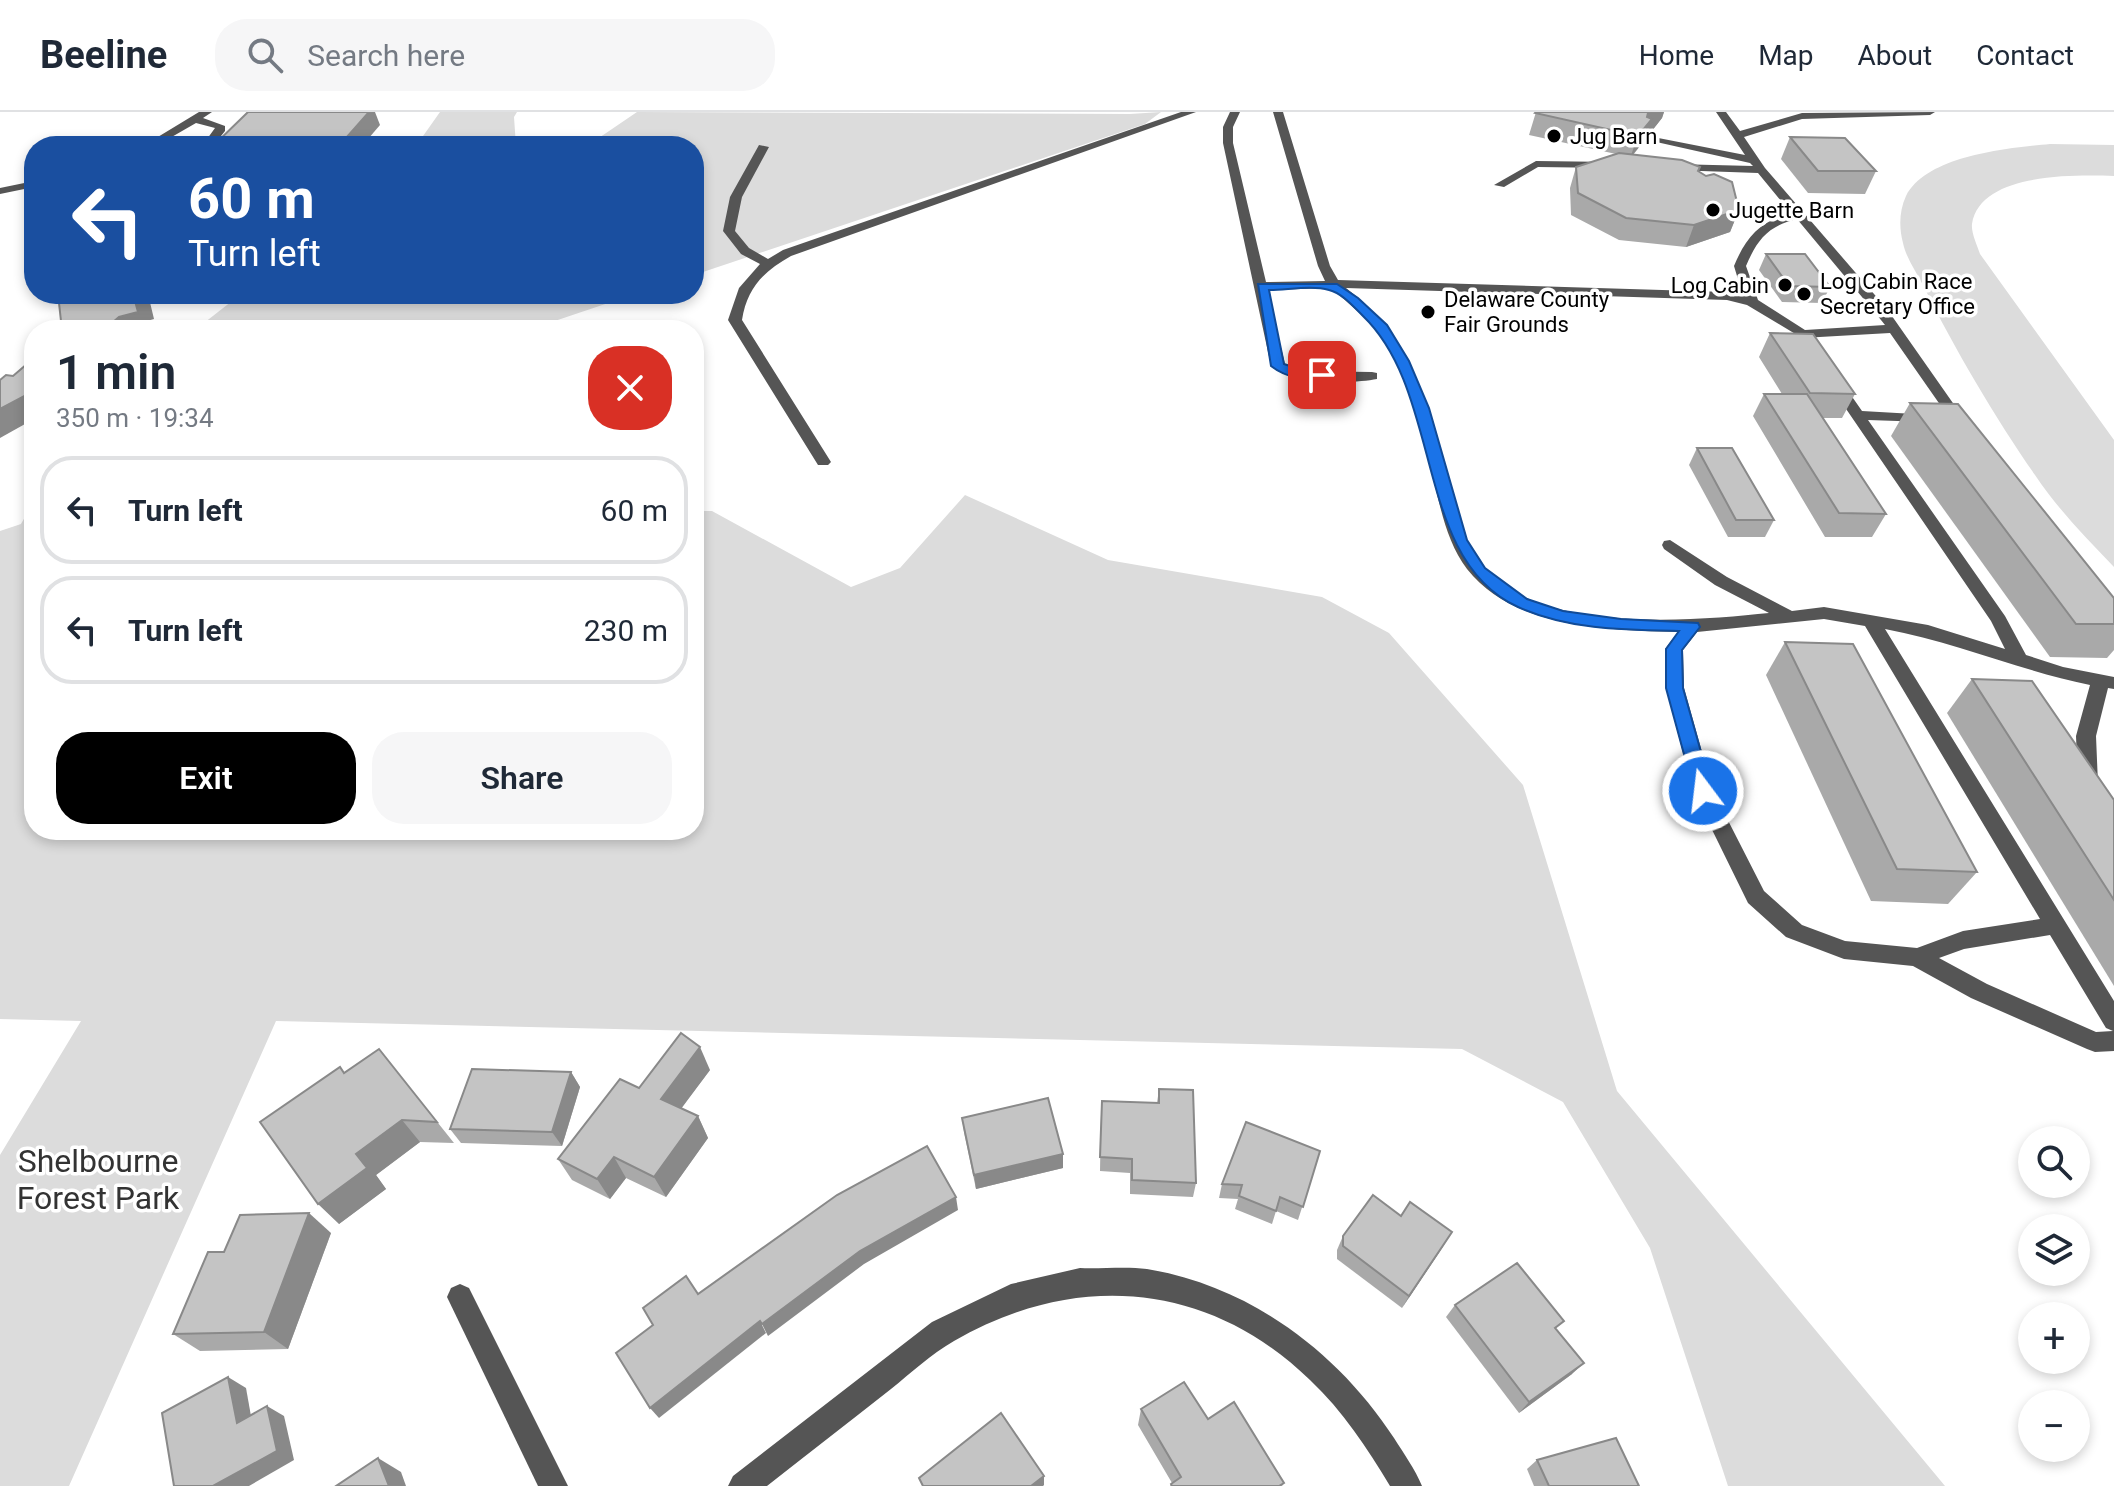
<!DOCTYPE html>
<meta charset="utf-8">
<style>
body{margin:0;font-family:Roboto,sans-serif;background:#f6f6f7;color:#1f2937;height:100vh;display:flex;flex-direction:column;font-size:30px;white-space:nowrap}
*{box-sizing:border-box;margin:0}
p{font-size:26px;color:#747a83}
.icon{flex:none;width:44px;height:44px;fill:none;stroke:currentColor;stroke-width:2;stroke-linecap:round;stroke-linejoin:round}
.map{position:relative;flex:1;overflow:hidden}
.side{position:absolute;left:24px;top:208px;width:680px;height:520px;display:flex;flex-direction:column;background:#fff;border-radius:32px;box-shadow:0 4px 12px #0003}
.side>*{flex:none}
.banner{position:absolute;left:24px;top:24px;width:680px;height:168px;border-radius:32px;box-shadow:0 4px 12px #0003;background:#1a4fa0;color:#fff;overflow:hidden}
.controls{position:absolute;left:2018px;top:1014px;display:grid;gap:16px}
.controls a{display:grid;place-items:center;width:72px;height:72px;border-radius:50%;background:#fff;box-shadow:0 4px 12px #0003;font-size:40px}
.pin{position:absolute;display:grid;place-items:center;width:68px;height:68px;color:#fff;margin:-34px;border-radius:16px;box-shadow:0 4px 12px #0006}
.me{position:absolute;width:88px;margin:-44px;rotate:345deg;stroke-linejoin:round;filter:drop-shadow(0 0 6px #0008)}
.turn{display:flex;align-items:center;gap:28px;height:168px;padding:0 32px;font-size:36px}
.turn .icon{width:104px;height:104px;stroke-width:2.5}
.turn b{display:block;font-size:56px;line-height:68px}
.round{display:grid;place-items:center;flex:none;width:84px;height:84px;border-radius:32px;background:#f6f6f7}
.summary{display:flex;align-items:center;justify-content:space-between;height:136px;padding:0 32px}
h1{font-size:48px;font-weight:600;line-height:60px}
.cta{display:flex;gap:16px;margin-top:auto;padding:16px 32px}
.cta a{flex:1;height:92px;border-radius:32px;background:#000;color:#fff;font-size:32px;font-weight:600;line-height:92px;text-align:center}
.cta a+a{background:#f6f6f7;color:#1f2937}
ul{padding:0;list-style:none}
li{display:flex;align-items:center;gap:24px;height:108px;margin:0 16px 12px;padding:0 16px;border:4px solid #e0e1e3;border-radius:32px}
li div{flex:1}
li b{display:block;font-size:30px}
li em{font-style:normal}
header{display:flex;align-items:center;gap:48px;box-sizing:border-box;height:112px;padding:0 40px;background:#fff;border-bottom:2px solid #e0e1e3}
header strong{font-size:38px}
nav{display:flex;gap:44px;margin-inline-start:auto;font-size:28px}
.search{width:560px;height:72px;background:#f6f6f7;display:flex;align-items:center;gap:20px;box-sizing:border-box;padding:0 28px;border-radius:32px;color:#747a83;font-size:30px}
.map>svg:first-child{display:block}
.green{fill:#dcdcdc}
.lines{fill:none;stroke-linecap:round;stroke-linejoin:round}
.minor{fill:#555;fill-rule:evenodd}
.wall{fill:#a9a9a9}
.shaded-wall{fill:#898989}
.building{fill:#c4c4c4;stroke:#898989;stroke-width:2}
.route{fill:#1a73e8;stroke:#114b97;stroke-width:2}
.poi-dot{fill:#000;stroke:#fff;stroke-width:3}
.labels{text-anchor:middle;stroke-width:7;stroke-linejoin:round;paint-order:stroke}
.far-poi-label{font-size:22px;fill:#000;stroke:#fff;text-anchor:start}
.near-park-label{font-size:32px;fill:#333;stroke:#fff}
</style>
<header>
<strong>Beeline</strong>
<div class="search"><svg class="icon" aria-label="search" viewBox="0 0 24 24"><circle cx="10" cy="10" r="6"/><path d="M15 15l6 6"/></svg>Search here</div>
<nav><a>Home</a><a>Map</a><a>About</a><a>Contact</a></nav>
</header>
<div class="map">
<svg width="2114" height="1374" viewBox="0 0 2114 1374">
<rect width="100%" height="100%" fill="#fff"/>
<!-- green -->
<g class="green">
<polygon points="440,0 517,0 514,5 516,34 416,34"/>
<polygon points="637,0 1130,2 1161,0 1145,12 694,163 694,34 587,34"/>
<path d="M2050 32 2114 33V64C2075 63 1980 60 1972 112 1971 121 1977 133 1980 142L2114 328V455C2086 426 2057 396 2035 363 1996 307 1954 236 1924 175 1917 161 1906 146 1903 131 1899 116 1899 99 1906 84 1927 43 2010 36 2050 32Z"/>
<polygon points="241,182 635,182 528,218 195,218"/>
<polygon points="965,383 1108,448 1322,485 1389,521 1523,673 1617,979 1945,1374 1728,1374 1650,1136 1563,990 1462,937 276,909 69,1374 0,1374 0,1043 81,909 0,907 0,419 21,412 34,389 34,718 694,718 694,399 712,399 851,475 900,456"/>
</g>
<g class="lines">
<!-- minor -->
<g class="minor">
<polygon points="199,0 212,0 203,6 225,14 225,19 213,34 202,34 215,16 196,11 156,34 143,34"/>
<path d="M1181 0H1196L791 144C764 159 747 176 742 208L831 350 828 353H818L728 208 739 176 760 152 741 142 723 119 730 85 759 33 769 35 742 85 735 119 749 136 768 147 783 138Z"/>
<path d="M1230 0H1240L1233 15V31L1266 170 1325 169 1318 154 1273 0H1283L1330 154 1338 168 1727 180 1743 184 1734 154C1746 125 1760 109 1791 101L1758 61 1673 58 1667 55 1673 52 1753 54 1750 51 1643 27V23L1745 43 1716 0H1726L1740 19 1802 1 1935 0 1930 3 1802 7 1744 25 1765 56 1887 197 1969 314 1967 317H1957L1890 221 1802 226 1747 193 1727 188 1346 176C1391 210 1414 253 1432 306 1447 352 1452 410 1480 450 1532 523 1691 509 1769 501L1715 473 1664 437 1662 433 1664 429 1670 428 1727 465 1792 499 1824 495 1928 513 2005 537 1991 509 1827 269 1829 266H1839L1862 299 1932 303 1934 306 1927 310 1868 308 2005 504 2026 543 2063 555 2114 565V577L2108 576 2096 624 2098 672 2114 701V728L2107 726 2078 672 2076 624 2090 573C2021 559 1955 530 1885 517L2114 889V939L2095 940 2087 937 1971 886 1913 854 1844 847 1786 825 1748 791 1693 679 1666 576 1665 537 1678 520C1609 518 1514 517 1467 457 1444 427 1438 383 1429 348 1418 307 1407 263 1383 228 1369 207 1350 193 1331 176L1267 178 1285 252 1297 259 1372 260 1377 261V267C1353 272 1288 272 1271 254L1223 31V15ZM1797 107 1877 203 1885 213 1805 218 1758 188 1746 154C1757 128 1768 114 1797 107ZM1824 507 1865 514 2040 807 1963 819 1917 836 1845 829 1802 813 1764 779 1713 679 1684 576 1683 538 1697 520ZM2050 823 2106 916 2113 919 2096 920 1987 872 1939 846 1964 837Z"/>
<polygon points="1536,49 1614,50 1620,53 1614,56 1538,55 1504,75 1494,73"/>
<polygon points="34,69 34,75 0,82 0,76"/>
<path d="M1080 1156C1101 1157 1126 1154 1147 1157 1250 1174 1338 1240 1394 1326 1404 1342 1415 1357 1422 1374H1390C1367 1336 1343 1299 1310 1268 1208 1169 1075 1159 954 1229 931 1242 911 1261 891 1277 850 1309 808 1342 767 1374H728L733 1364 932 1210 1011 1172Z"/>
<polygon points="460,1172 469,1176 568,1374 538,1374 447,1185 451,1176"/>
</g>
</g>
<!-- wall -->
<g class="wall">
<polygon points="1536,0 1664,0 1662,6 1651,20 1647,21 1644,29 1633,43 1698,59 1739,98 1730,120 1686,135 1619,128 1571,103 1570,76 1576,55 1616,42 1529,23"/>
<polygon points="1790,25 1876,59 1865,82 1808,81 1781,47"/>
<polygon points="1766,142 1830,175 1822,191 1782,190 1759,158"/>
<polygon points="1770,221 1855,282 1842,306 1823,306 1886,402 1872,425 1825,425 1753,304 1764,282 1782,282 1759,245"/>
<polygon points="1910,291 2114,486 2114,538 2107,546 2050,545 1891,324"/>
<polygon points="1697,336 1774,408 1765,425 1728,425 1689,353"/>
<polygon points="1785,530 1977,760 1948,792 1871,789 1766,563"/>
<polygon points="1972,567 2114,688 2114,874 1947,601"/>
<polygon points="379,937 454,1031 420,1030 376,1063 386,1077 339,1112 345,961"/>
<polygon points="710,958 681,996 698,1004 708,1026 666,1085 626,1066 610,1087 572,1068 558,1047 639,976"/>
<polygon points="571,960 580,975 562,1034 461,1031 450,1017"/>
<polygon points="1159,977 1196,1071 1193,1085 1130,1082 1130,1061 1100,1059 1101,1003 1157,991"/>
<polygon points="962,1006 1063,1042 1063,1056 976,1077 964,1020"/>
<polygon points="1320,1039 1298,1108 1276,1099 1272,1112 1235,1097 1238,1087 1219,1086 1222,1072"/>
<polygon points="1401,1104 1444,1133 1402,1196 1337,1147 1337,1138 1343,1124"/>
<polygon points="331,1121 288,1237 200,1239 173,1222 224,1140"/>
<polygon points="1455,1193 1556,1218 1572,1262 1519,1301 1446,1205"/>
<polygon points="1141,1297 1208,1307 1284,1371 1282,1374 1170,1374 1172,1371 1138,1313"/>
<polygon points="1537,1348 1639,1374 1534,1374 1527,1357"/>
</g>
<!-- shaded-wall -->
<g class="shaded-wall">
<polygon points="369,0 375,0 380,13 362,34 339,34"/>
<polygon points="1651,0 1664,0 1662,6 1651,20 1647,21 1644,29 1630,46 1638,24 1648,1"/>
<polygon points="1739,98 1730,120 1686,135 1694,113"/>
<polygon points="141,182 148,182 154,207 147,209 149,218 104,218"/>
<polygon points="34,279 34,307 0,326 0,297"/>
<polygon points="700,935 710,958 672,1009 661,987"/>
<polygon points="571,960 580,975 562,1034 552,1020"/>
<polygon points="698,1004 708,1026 666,1085 654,1065"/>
<polygon points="402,1008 420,1030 376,1063 386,1077 339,1112 318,1092 356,1042"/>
<polygon points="1063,1042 1063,1056 976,1077 974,1063"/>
<polygon points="614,1045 626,1066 610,1087 597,1067"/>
<polygon points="956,1085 958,1098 864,1152 768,1224 762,1212 860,1139"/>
<polygon points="309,1101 331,1121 288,1237 264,1220"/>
<polygon points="1452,1120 1444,1133 1402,1196 1409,1184"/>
<polygon points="760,1209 766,1221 659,1306 650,1296"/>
<polygon points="1584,1251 1572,1262 1519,1301 1529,1290"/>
<polygon points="228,1265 246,1276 254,1321 237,1311"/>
<polygon points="267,1294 284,1304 294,1348 249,1374 213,1374"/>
<polygon points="378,1346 401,1360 406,1374 389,1374"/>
<polygon points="1044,1364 1044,1373 1043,1374 1031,1374"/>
</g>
<!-- building -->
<g class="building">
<polygon points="248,0 369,0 339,34 213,34"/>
<polygon points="1536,0 1651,0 1648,1 1647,5 1652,7 1638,24 1535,1"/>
<polygon points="1790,25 1845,26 1876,59 1818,59"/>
<polygon points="1619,41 1682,48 1700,55 1698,59 1706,64 1714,62 1732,70 1739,98 1694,113 1626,106 1578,81 1576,55"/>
<polygon points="1766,142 1805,142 1830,175 1789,174"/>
<polygon points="58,182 141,182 142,187 135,189 138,200 119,205 104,218 62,218"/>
<polygon points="1770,221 1813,222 1855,282 1810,281"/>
<polygon points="34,246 34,279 0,297 0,268 6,263 13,264"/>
<polygon points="1764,282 1807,282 1886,402 1839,401"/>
<polygon points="1910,291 1958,292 2114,486 2114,512 2076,512"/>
<polygon points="1697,336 1732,336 1774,408 1736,408"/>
<polygon points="1785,530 1853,532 1977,760 1897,757"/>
<polygon points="1972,567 2032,569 2114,688 2114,788"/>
<polygon points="681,921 700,935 661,987 698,1004 654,1065 614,1045 597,1067 558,1047 620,967 639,976"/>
<polygon points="379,937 437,1010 402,1008 356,1042 367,1056 318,1092 260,1010 340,955 344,961"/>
<polygon points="472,957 571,960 552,1020 450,1017"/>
<polygon points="1159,977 1193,978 1196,1071 1132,1068 1132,1047 1100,1045 1102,989 1159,991"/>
<polygon points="1048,986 1063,1042 974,1063 962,1006"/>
<polygon points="1246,1010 1320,1039 1303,1095 1280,1085 1276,1099 1239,1084 1242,1073 1222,1072"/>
<polygon points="927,1034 956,1085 860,1139 762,1212 760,1209 650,1296 616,1241 653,1213 643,1196 686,1164 698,1182 837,1083"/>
<polygon points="1373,1083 1401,1104 1410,1090 1452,1120 1409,1184 1343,1134 1343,1124"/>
<polygon points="309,1101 264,1220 173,1222 208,1140 224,1140 240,1103"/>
<polygon points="1517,1151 1564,1209 1555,1216 1584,1251 1529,1290 1455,1193"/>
<polygon points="228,1265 237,1311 267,1294 277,1339 213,1374 174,1374 162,1301"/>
<polygon points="1184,1270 1208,1307 1234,1290 1284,1371 1279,1374 1172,1374 1171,1372 1181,1365 1141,1297"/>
<polygon points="1001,1301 1044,1364 1031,1374 923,1374 919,1366"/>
<polygon points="1616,1326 1639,1374 1549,1374 1537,1348"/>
<polygon points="378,1346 389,1374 336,1374"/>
</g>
<!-- route -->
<path class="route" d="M1258 172H1337L1358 186 1387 213 1409 249 1429 296 1467 428 1485 456 1527 487 1563 499 1621 507 1698 511 1700 515 1682 538 1683 576 1712 679 1709 684H1696L1694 679 1666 576V537L1679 519C1626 518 1568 518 1518 495 1413 447 1444 282 1363 204 1354 195 1342 181 1329 178 1312 173 1287 178 1269 178L1284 252C1298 258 1318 256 1328 263 1313 273 1285 265 1271 254Z"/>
<!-- markers -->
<g class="poi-dot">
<circle cx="1554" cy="24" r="8"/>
<circle cx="1713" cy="98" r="8"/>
<circle cx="1785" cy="173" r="8"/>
<circle cx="1804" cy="182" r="8"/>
<circle cx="1428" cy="200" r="8"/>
</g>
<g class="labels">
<!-- far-poi labels -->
<g class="far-poi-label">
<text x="1570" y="32">Jug Barn</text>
<text x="1729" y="106">Jugette Barn</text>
<text x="1820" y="177">Log Cabin Race<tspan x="1820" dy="25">Secretary Office</tspan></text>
<text x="1769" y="181" text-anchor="end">Log Cabin</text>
<text x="1444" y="195">Delaware County<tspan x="1444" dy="25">Fair Grounds</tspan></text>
</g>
<!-- near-park labels -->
<g class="near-park-label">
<text x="98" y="1060">Shelbourne<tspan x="98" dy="37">Forest Park</tspan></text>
</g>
</g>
</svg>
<div class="controls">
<a><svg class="icon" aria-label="search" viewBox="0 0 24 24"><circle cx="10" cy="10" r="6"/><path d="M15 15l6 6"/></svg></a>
<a><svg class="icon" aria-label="layers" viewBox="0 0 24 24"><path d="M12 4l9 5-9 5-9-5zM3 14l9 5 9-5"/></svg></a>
<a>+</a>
<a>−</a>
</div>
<div class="pin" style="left:1322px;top:263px;background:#d93025"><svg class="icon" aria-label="arrive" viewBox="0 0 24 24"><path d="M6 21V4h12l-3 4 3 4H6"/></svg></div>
<svg class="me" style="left:1703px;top:679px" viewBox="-20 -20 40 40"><circle r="17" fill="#1a73e8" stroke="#fff" stroke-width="3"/><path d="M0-11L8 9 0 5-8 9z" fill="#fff"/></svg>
<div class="banner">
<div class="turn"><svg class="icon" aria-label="left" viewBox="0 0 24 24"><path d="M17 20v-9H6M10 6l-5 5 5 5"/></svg><div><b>60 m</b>Turn left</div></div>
</div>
<section class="side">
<div class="summary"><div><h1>1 min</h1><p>350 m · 19:34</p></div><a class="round" style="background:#d93025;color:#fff"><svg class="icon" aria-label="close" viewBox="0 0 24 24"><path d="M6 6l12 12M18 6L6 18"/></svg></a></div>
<ul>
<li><svg class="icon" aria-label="left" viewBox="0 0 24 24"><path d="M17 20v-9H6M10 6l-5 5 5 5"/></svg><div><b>Turn left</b></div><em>60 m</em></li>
<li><svg class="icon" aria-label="left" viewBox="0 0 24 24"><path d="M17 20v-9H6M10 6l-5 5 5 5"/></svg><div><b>Turn left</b></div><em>230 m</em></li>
</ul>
<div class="cta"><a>Exit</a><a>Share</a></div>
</section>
</div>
